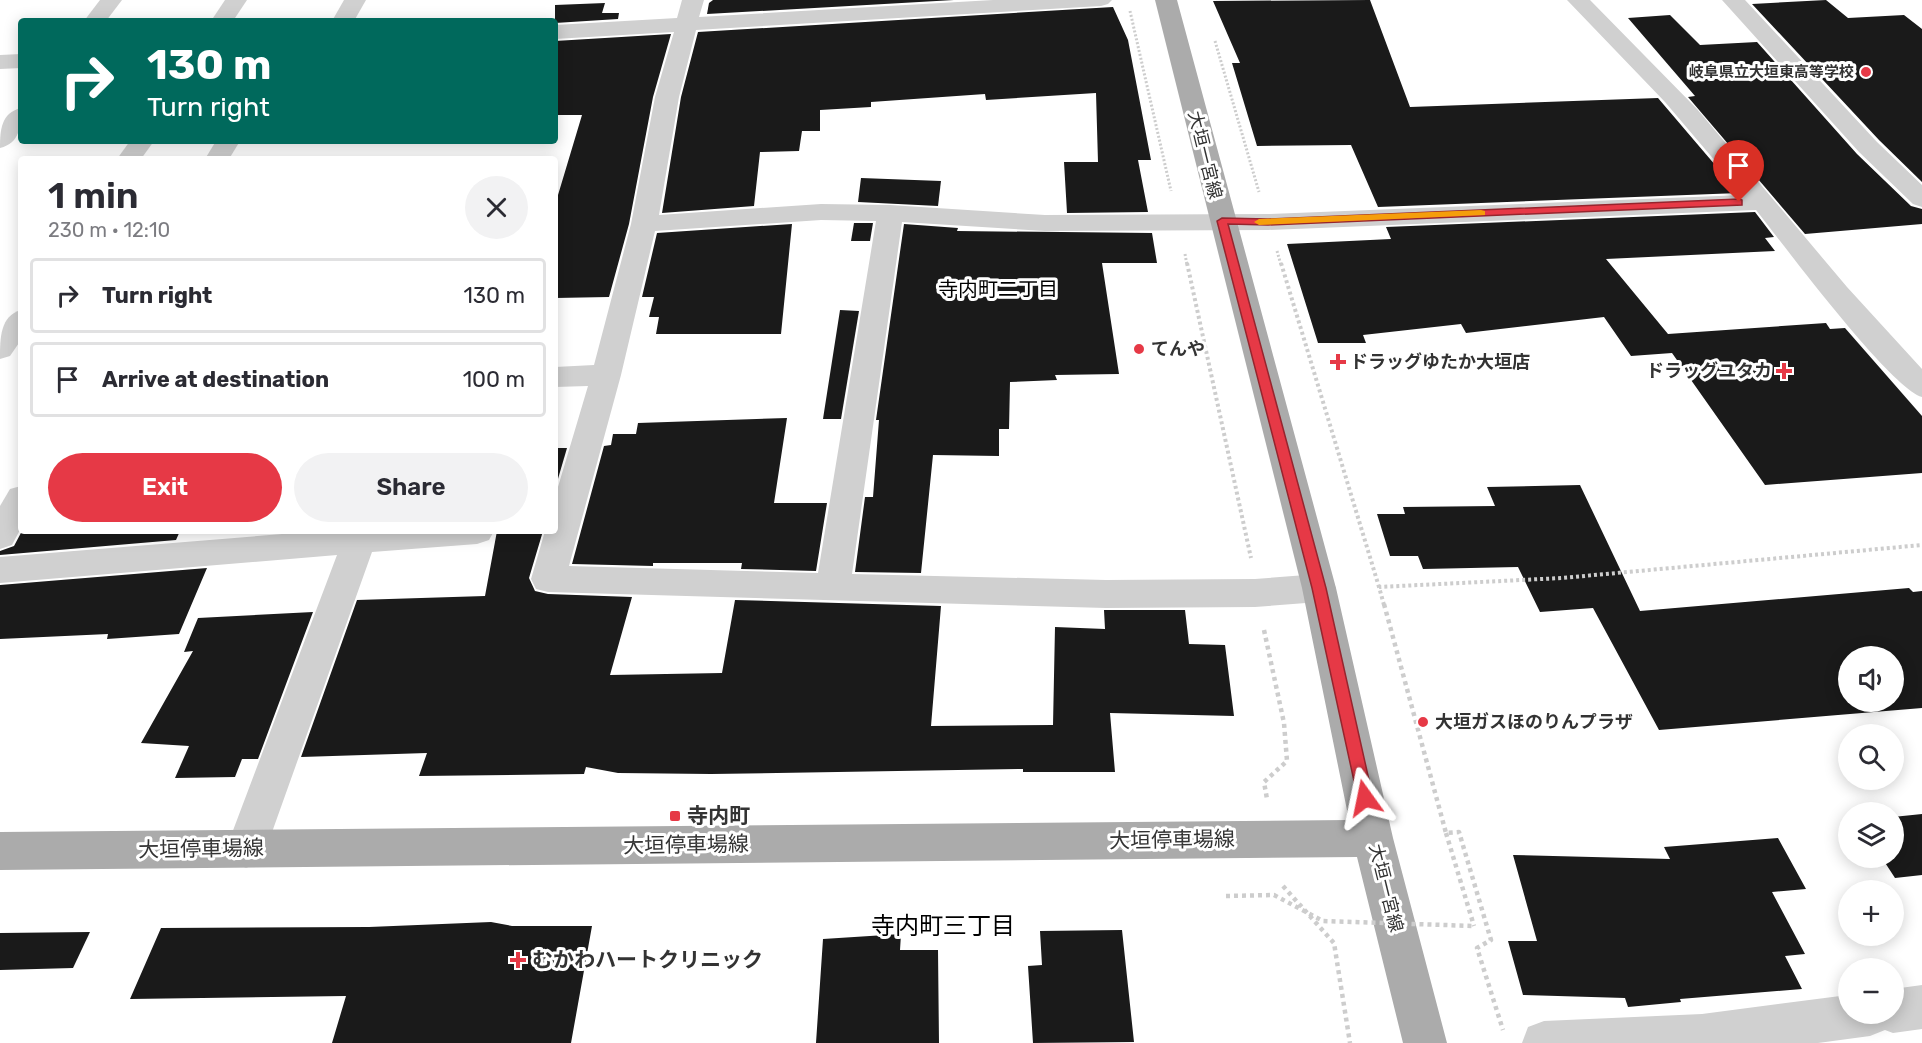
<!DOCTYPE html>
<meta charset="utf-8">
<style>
body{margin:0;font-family:Rubik,"Noto Sans JP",sans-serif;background:#f2f2f3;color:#2b2b33;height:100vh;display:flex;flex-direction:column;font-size:22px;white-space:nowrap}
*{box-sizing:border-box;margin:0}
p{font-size:20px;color:#7c7c81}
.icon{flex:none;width:33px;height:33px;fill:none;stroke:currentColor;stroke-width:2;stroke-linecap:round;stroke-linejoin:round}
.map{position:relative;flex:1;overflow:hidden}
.details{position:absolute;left:18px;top:156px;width:540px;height:378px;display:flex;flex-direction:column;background:#fff;border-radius:6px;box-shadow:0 3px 15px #0003}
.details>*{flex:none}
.hud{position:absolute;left:18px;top:18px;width:540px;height:126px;border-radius:6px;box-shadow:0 3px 15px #0003;background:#00695c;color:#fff;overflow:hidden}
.fabs{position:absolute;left:1838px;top:646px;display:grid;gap:12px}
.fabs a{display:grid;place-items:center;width:66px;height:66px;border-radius:50%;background:#fff;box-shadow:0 3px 15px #0003;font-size:30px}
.pin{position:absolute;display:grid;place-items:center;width:51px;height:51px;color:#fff;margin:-62px -26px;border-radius:50% 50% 50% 0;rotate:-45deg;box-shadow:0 0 6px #0007}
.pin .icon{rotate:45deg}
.me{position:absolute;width:66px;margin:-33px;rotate:348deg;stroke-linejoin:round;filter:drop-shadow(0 0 4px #0008)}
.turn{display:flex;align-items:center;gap:21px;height:126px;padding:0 30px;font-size:27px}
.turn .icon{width:78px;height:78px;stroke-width:2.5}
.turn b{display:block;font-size:42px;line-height:51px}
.round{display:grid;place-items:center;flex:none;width:63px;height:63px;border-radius:32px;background:#f2f2f3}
.overview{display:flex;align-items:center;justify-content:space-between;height:102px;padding:0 30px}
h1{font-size:36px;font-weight:600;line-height:45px}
.cta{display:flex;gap:12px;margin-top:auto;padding:12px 30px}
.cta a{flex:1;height:69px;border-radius:36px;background:#e63946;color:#fff;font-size:24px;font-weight:600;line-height:69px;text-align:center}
.cta a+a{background:#f2f2f3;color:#2b2b33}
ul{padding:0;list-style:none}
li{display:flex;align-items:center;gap:18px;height:75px;margin:0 12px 9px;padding:0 18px;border:3px solid #e1e1e2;border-radius:6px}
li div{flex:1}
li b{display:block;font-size:22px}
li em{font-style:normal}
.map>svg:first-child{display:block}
.building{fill:#1a1a1a;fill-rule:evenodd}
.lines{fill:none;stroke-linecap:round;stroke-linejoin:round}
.path-far2{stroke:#cdcdcd;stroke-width:3;stroke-dasharray:2 2;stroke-linecap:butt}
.path-far1{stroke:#cdcdcd;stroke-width:4;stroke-dasharray:3 3;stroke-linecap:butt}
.path{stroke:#cdcdcd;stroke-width:4.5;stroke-dasharray:4 4;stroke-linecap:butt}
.street{fill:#d0d0d0;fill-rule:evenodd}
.primary{fill:#ababab;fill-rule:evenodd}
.path-bridge{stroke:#cdcdcd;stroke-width:4.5;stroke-dasharray:4 4;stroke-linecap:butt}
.route{fill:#e63946;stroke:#96252e;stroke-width:1.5}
.slow{fill:#f59e0b}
.poi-dot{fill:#e63946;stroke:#fff;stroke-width:2}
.labels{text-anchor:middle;stroke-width:6;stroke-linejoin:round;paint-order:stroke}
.far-poi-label{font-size:15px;font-weight:bold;fill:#333;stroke:#fff;text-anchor:end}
.street-label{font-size:18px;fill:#333;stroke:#fff}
.poi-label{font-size:18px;font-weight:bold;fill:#333;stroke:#fff;text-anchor:start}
.neighbourhood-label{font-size:20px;fill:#000;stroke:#fff}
.near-poi-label{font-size:21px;font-weight:bold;fill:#333;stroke:#fff;text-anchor:start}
.near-street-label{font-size:21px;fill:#333;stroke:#fff}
.near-neighbourhood-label{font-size:24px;fill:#000;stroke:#fff}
</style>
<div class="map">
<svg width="1922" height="1043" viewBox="0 0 1922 1043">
<rect width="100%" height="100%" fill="#fff"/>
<!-- building -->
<g class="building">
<polygon points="713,0 954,0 707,14 709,3"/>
<polygon points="1370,0 1410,107 1658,98 1739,193 1378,207 1351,145 1257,146 1232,63 1240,63 1213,1"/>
<polygon points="1826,0 1848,18 1904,15 1922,29 1922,182 1879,140 1752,4"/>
<polygon points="605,3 602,13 619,13 618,19 555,23 555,5"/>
<polygon points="1113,7 1128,40 1151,160 1138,160 1148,212 1067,213 1064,162 1098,162 1096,93 986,100 985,94 871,102 871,107 820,110 820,131 802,131 799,151 760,152 754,206 662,213 681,97 698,32"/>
<polygon points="1670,15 1700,45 1757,42 1857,154 1911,206 1922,209 1922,224 1805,234 1688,97 1695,96 1628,18"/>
<polygon points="671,34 653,97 629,224 609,297 555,298 555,205 582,115 555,115 555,41"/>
<polygon points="861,178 941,181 938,206 858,202"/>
<polygon points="1755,212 1774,237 1765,238 1775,251 1606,259 1668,334 1826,323 1830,329 1845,328 1922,416 1922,473 1765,485 1672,353 1631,356 1604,317 1466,333 1461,324 1363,335 1366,343 1318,343 1287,244 1391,239 1386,227"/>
<polygon points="854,223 873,223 870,241 851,241"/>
<polygon points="792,224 781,334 656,334 659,317 649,317 654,297 642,297 657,233"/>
<polygon points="904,224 958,228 957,231 1152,233 1157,263 1102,263 1119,374 1055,375 1057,380 1010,382 1009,429 999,429 999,456 933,455 921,573 855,572 865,497 873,497 879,420 876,420"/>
<polygon points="840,310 859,311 841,419 823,419"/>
<polygon points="787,418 774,503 827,503 816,571 741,569 742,563 653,563 653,566 572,564 604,446 611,445 613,434 636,434 638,423"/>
<polygon points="555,448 567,448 555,489"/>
<path d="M1580 485 1640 611 1909 588 1913 592 1922 591V708L1659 730 1593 608 1540 612 1518 567 1423 569 1418 556H1390L1377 514H1405L1403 507 1495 506 1487 487ZM1848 657H1893V702H1848Z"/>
<polygon points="22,531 180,531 176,540 0,555 0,551 14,546"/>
<polygon points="497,531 543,531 529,578 535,591 548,594 632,597 610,675 722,673 735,600 941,606 931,726 1053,725 1055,627 1105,629 1104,610 1185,610 1189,644 1225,645 1234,716 1110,713 1115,772 1023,772 1023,769 711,774 618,773 586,767 584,774 419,776 427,753 301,757 357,600 485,596"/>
<polygon points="207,568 179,634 107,639 108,634 0,639 0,585"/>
<polygon points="313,612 258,759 242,759 235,777 175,778 189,746 141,743 193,651 184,652 198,618"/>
<polygon points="1922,814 1922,875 1895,878 1882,858 1893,858 1893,817"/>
<polygon points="1778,838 1806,889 1772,892 1805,954 1785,956 1802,989 1680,999 1681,1002 1628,1007 1625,998 1523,995 1508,941 1537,941 1513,855 1670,859 1664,847"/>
<polygon points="491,922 512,926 592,926 571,1043 332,1043 346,996 130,999 161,928 369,927"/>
<polygon points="1122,930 1134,1042 1033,1043 1028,966 1042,965 1040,931"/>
<polygon points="90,932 73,968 0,970 0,933"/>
<polygon points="901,934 900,950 938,950 939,1043 816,1043 823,939"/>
</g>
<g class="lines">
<!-- path-far2 -->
<g class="path-far2">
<polyline points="1130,11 1171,191"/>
<polyline points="1215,41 1259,192"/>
<polyline points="1277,251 1281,265"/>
<polyline points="1185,254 1187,265"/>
</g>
<!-- path-far1 -->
<g class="path-far1">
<polyline points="1187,263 1251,558"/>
<polyline points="1281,263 1379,587"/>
<polyline points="1384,605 1379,587 1562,578 1922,545"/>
</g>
<!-- path -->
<g class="path">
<polyline points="1384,604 1446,833 1459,832 1491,940 1477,948 1503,1030"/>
<polyline points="1264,630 1284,723 1287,761 1264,782 1267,799"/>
<polyline points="1446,833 1474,926"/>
<polyline points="1283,886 1334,943 1350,1043"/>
</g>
<!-- street -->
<g class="street">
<polygon points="100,0 122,0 106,21 84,21"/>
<polygon points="225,0 247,0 233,21 211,21"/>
<polygon points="344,0 366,0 354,21 332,21"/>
<path d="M682 0H704L699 17 993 0H1112L1108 4 1101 6 696 30 679 97 659 215 821 204 890 205 1045 215 1268 214 1744 195 1665 102 1567 0H1590L1697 109 1847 287 1922 369V397C1890 388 1783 244 1756 210L1268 230 1045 231 902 222 852 574 1106 580 1255 579 1319 574 1331 578 1336 588 1331 598 1319 602 1255 607 1106 608 548 592 536 589 531 579 545 531H555V497L588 386 555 387V367L594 365 631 224 655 97 674 32 555 39V25L677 18ZM821 220 876 221 818 573 569 566 621 375 655 231Z"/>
<polygon points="1722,0 1745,0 1877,142 1922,185 1922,207 1913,204 1859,152"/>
<polygon points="21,54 21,68 0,69 0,55"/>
<path d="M21 108C21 126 20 143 0 148 0 130 1 113 21 108Z"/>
<polygon points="130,141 154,141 141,159 117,159"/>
<polygon points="216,141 240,141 229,159 205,159"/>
<path d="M21 310V340L10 356 0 359C0 338 0 316 21 310Z"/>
<polygon points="21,486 21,528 12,545 0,549 0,506 10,489"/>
<polygon points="320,531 494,531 489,540 477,544 372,552 266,849 260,862 246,868 232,862 226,849 337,555 0,583 0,557"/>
<polygon points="1922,985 1922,1029 1893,1033 1885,1030 1870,1036 1818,1043 1522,1043 1528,1027 1544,1021 1702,1014 1848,995 1848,1014 1893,1014 1893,989"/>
</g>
<!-- primary -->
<polygon class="primary" points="1155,0 1177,0 1336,588 1393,838 1447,1043 1403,1043 1357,857 0,870 0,832 1349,820 1302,588"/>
<!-- path-bridge -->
<polyline class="path-bridge" points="1226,896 1274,895 1323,921 1474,926"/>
</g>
<!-- route -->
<polygon class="route" points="1739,199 1742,200 1742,205 1268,225 1228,224 1326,588 1373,798 1370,804 1365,806 1359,804 1312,588 1217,221 1222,218 1268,219"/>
<!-- slow -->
<polygon class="slow" points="1481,210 1485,211 1485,215 1259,225 1254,222 1259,219"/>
<!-- markers -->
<g class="poi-dot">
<circle cx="1866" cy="72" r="6"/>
<circle cx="1139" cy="349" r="6"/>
<path d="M1335 353h6v6h6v6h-6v6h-6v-6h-6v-6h6z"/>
<path d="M1781 362h6v6h6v6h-6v6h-6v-6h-6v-6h6z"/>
<circle cx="1423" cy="722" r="6"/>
<rect x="669" y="810" width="12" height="12" rx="3"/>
<path d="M515 951h6v6h6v6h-6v6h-6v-6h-6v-6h6z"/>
</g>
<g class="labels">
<!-- far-poi labels -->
<g class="far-poi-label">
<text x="1854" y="77">岐阜県立大垣東高等学校</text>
</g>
<!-- street labels -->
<g class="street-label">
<text transform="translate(1205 155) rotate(76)" y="6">大垣一宮線</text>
<text transform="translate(1386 888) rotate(76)" y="6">大垣一宮線</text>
</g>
<!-- poi labels -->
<g class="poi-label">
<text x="1151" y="355">てんや</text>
<text x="1350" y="368">ドラッグゆたか大垣店</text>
<text x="1772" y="377" text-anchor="end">ドラッグユタカ</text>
<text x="1435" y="728">大垣ガスほのりんプラザ</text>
</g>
<!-- neighbourhood labels -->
<g class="neighbourhood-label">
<text x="998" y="296">寺内町二丁目</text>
</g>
<!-- near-poi labels -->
<g class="near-poi-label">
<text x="687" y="823">寺内町</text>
<text x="532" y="967">むかわハートクリニック</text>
</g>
<!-- near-street labels -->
<g class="near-street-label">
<text transform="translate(1172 840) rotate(-1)" y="7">大垣停車場線</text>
<text transform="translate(686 845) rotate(-1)" y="7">大垣停車場線</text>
<text transform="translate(201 849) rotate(-1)" y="7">大垣停車場線</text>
</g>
<!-- near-neighbourhood labels -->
<g class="near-neighbourhood-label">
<text x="943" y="934">寺内町三丁目</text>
</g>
</g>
</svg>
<div class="fabs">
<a><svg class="icon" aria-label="sound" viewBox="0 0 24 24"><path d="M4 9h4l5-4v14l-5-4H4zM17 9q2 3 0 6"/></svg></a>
<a><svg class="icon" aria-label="search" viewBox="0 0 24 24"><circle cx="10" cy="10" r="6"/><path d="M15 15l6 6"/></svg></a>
<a><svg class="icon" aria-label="layers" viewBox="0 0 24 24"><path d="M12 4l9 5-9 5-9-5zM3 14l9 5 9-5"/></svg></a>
<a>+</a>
<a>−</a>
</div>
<div class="pin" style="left:1739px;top:202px;background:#d93025"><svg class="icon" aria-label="arrive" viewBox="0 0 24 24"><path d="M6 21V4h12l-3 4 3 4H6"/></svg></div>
<svg class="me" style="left:1365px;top:798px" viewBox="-20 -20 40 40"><path d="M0-17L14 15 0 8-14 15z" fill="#e63946" stroke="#fff" stroke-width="4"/></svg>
<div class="hud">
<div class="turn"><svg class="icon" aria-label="right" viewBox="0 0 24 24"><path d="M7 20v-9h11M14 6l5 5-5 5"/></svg><div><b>130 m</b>Turn right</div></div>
</div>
<section class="details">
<div class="overview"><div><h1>1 min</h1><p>230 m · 12:10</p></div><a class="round"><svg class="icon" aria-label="close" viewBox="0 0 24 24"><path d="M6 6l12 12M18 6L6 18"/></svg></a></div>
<ul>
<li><svg class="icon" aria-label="right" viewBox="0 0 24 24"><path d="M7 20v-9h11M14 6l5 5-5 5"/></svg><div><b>Turn right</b></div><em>130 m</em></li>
<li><svg class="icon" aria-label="arrive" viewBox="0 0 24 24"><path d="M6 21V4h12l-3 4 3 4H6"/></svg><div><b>Arrive at destination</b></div><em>100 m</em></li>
</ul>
<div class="cta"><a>Exit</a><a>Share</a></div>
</section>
</div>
